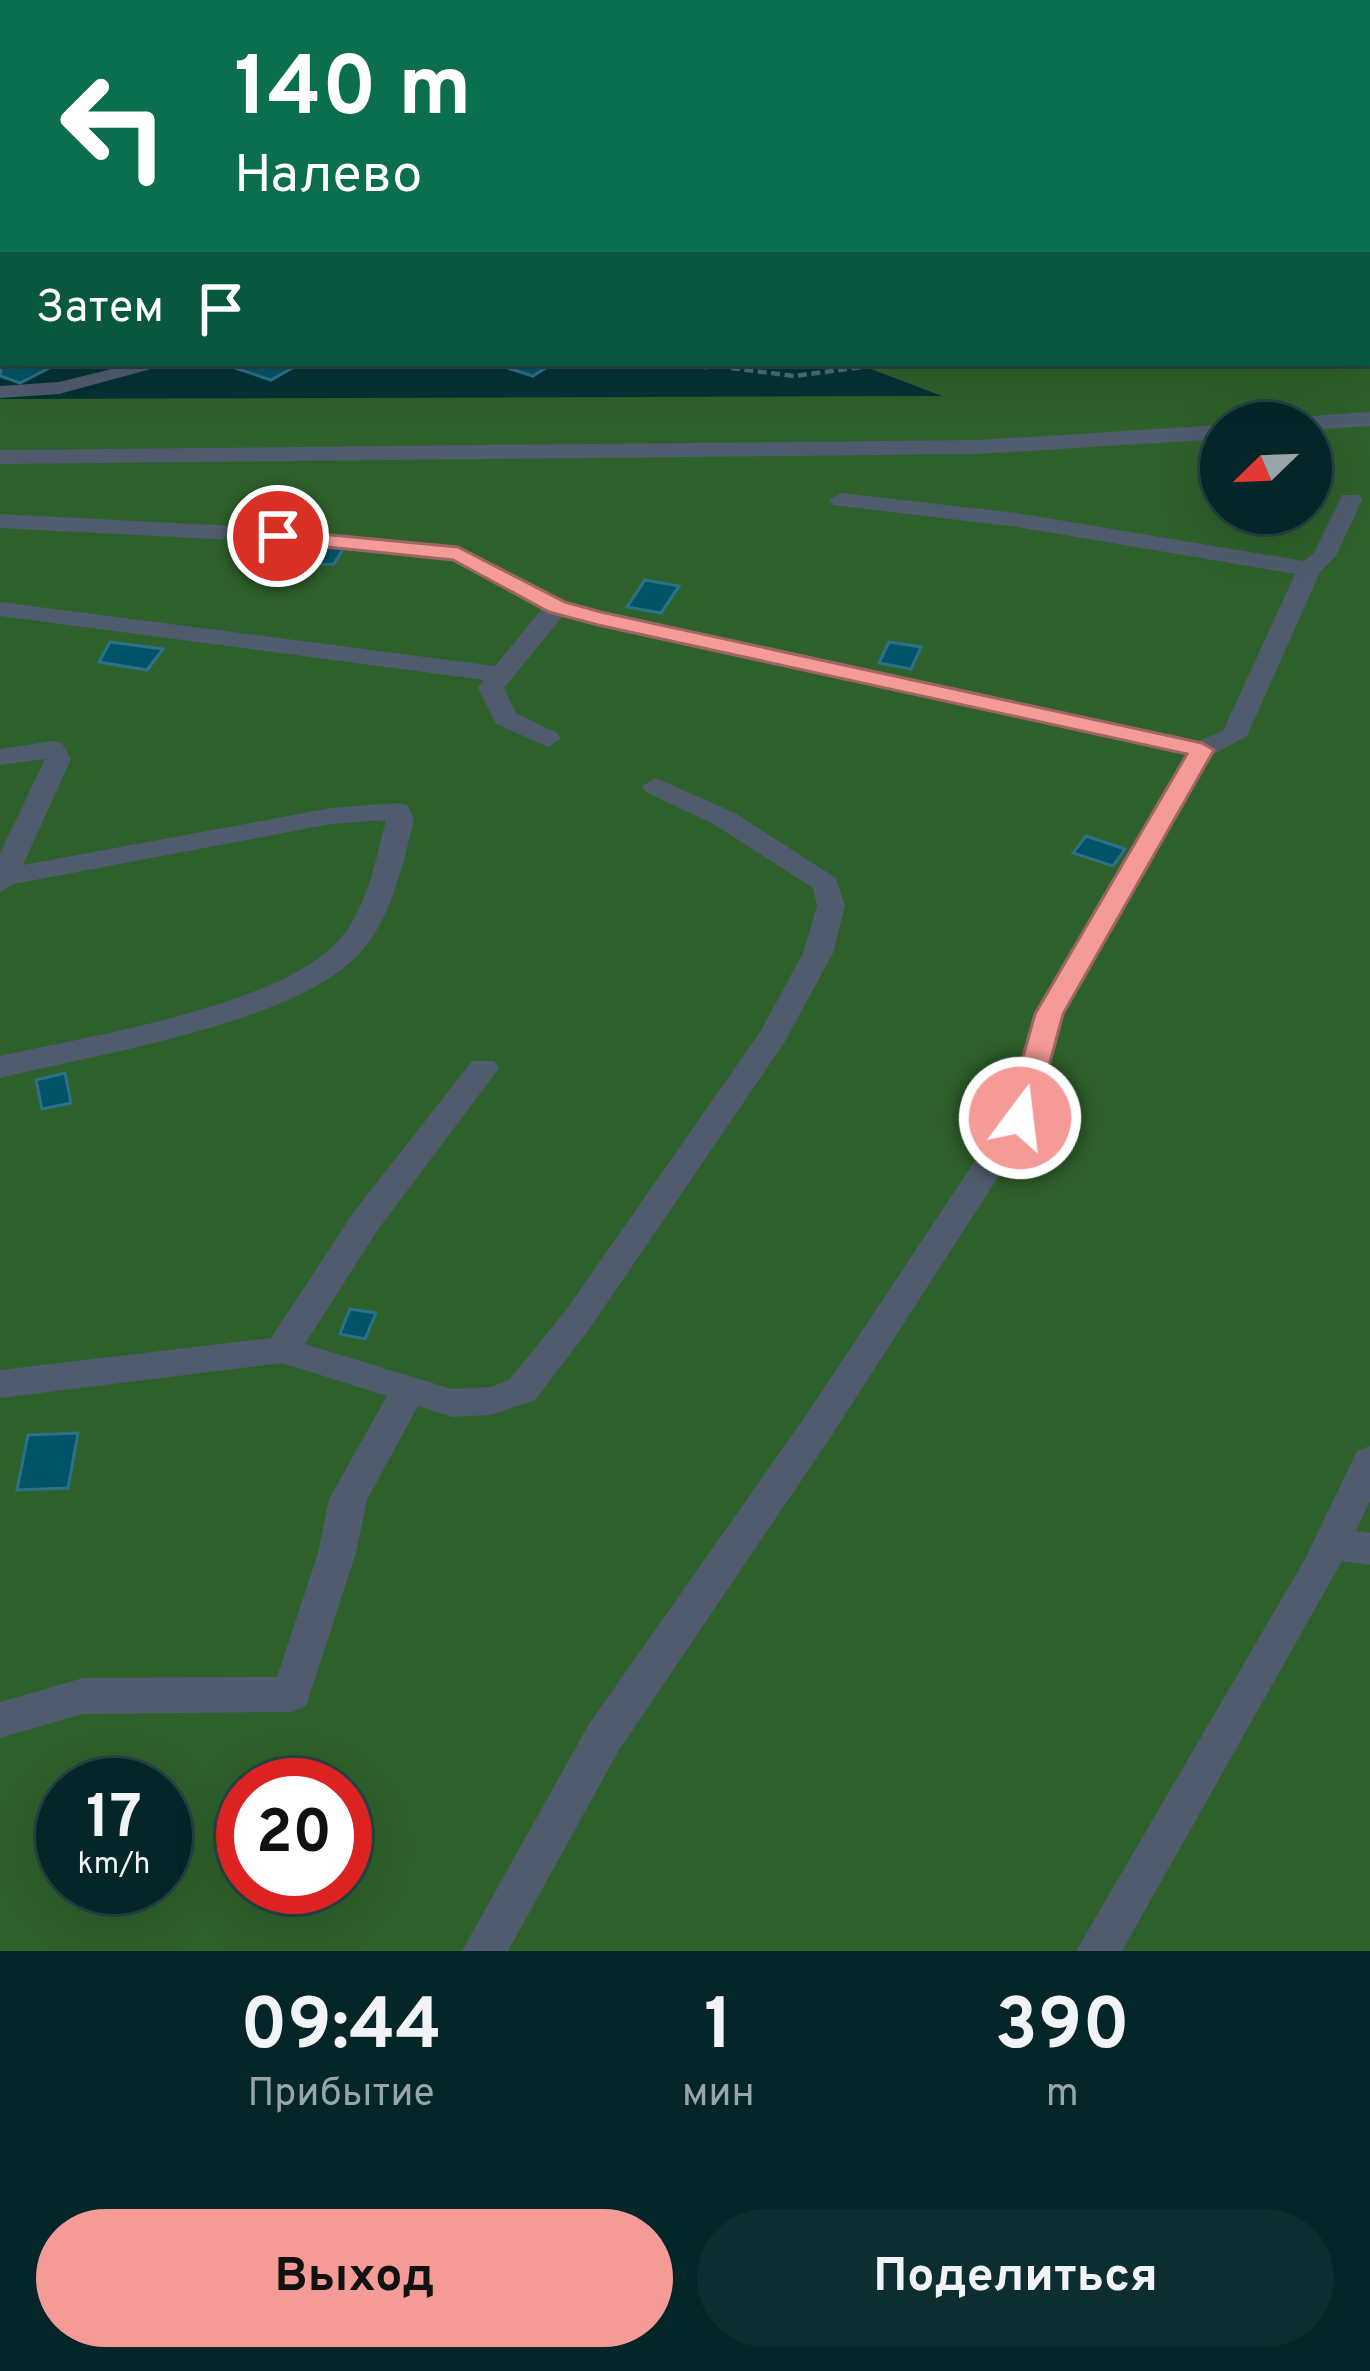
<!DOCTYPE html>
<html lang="ru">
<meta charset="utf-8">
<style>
body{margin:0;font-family:Overpass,sans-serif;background:#0d2e30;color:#f1f3f6;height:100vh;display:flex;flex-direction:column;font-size:45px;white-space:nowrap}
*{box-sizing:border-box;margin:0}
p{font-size:39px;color:#97a5a8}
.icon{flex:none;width:66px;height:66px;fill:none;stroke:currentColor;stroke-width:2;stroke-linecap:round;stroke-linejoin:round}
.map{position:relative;height:1951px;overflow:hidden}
.details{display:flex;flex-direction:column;background:#042628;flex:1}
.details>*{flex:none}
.banner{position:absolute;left:0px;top:0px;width:1371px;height:366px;box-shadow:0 12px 48px #0002,0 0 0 3px #254345;background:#0b6e4f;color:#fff;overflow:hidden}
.needle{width:78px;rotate:247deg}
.tools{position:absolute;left:1200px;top:402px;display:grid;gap:24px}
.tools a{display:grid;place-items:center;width:132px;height:132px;border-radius:50%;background:#042628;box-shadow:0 12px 48px #0002,0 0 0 3px #254345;font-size:60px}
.speed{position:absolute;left:36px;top:1758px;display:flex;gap:24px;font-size:60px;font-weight:700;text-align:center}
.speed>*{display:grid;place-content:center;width:156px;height:156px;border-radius:50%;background:#042628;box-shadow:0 12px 48px #0002,0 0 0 3px #254345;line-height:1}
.speed small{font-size:30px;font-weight:400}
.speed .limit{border:18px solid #d22;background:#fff;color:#111}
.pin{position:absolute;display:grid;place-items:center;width:102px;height:102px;color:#fff;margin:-51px;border:6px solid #fff;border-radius:50%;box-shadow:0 3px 12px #0007}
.me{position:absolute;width:132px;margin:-66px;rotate:15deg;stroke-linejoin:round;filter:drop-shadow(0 0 9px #0008)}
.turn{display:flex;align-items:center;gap:42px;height:252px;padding:0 36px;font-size:54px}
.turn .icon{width:156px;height:156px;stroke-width:2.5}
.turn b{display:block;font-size:84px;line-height:102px}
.then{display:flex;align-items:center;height:114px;padding:0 36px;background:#0003;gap:24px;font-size:45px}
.eta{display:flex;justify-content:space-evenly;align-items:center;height:204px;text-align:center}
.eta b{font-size:72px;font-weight:700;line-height:84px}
.primary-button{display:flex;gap:24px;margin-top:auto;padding:24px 36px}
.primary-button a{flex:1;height:138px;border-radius:72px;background:#f59b97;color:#111;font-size:48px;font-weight:700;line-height:138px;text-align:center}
.primary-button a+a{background:#0d2e30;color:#f1f3f6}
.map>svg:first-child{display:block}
.green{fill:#2e602b;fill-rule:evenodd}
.building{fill:#015368;stroke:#2b7086;stroke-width:3}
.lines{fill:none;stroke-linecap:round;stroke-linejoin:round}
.path{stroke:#456f72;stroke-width:4.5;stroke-dasharray:9 4.5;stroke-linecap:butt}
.minor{fill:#505b6e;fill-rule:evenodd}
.route{fill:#f59b97;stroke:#9f6562;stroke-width:3}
</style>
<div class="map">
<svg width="1370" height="1951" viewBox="0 0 1370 1951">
<rect width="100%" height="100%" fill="#053235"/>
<!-- green -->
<path class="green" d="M56 0H1370V1951H0V399L942 396 855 363H1368V3ZM1221 423H1311V513H1221ZM63 1785H165V1887H63ZM243 1785H345V1887H243Z"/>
<!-- building -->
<g class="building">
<polygon points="3,355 3,363 59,363 20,383 0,376"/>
<polygon points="230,363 301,363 271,380 226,365"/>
<polygon points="492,363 553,363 533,376"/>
<polygon points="319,547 343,549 334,564 301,565"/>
<polygon points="645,580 679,586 661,613 627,607"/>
<polygon points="110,642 163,649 147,670 99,662"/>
<polygon points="889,642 921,647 911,669 879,663"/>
<polygon points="1086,836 1125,849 1113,866 1073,853"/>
<polygon points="65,1073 71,1103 42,1109 36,1080"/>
<polygon points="350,1309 376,1313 365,1339 340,1334"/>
<polygon points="78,1433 68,1488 17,1490 28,1435"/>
</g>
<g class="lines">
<!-- path -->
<polyline class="path" points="731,368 794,376 894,363"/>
<!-- minor -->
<g class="minor">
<polygon points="38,0 62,0 64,3 40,3"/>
<polygon points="99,0 121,0 97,3"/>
<polygon points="3,251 3,264 0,265 0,252"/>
<polygon points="136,363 173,363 59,394 0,398 0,386 59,382"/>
<polygon points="691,363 716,363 717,364 706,370"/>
<polygon points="1370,412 1370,426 1311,430 1311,423 1300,423 1311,416"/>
<polygon points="1221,425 1221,439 978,454 0,464 0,450 978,440"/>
<polygon points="841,493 1017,513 1304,561 1314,553 1342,495 1358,495 1362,500 1336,556 1320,572 1247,736 1212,755 1064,1014 1036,1118 830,1438 619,1750 508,1951 462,1951 589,1724 804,1418 1004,1117 1034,1014 1186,755 563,616 504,688 516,713 557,733 561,739 548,747 496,724 478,688 484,680 0,616 0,602 495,666 542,609 453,560 234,540 0,528 0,514 234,526 459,546 566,602 601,611 1199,741 1223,731 1295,574 1017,527 833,505 829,500"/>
<path d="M53 741 62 743 71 759 23 865 331 808 397 803 407 805 414 819C403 865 391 920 358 955 293 1024 93 1055 0 1078V1056C88 1036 279 1007 339 940 367 909 376 859 386 820L331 824 14 884 0 892V853L45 759 0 765V749Z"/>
<polygon points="656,778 735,813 836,878 845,906 833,953 784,1043 590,1328 535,1400 491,1415 452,1417 418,1406 367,1500 356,1553 306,1706 292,1712 83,1714 0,1738 0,1702 83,1678 277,1677 318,1553 329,1499 387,1396 282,1363 0,1398 0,1370 271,1338 353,1213 472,1061 494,1061 499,1068 494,1075 377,1231 305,1344 452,1389 490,1387 509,1380 566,1310 760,1032 803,953 817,906 813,888 715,825 646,792 642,786"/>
<polygon points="1370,1446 1370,1501 1356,1531 1370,1533 1370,1565 1342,1561 1122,1951 1076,1951 1305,1559 1357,1451"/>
</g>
</g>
<!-- route -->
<polygon class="route" points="278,530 458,547 565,602 601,612 1202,743 1214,750 1063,1014 1035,1118 1020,1128 1006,1118 1035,1014 1187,754 598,625 549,612 453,560 270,541 270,532"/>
</svg>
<div class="tools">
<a><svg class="needle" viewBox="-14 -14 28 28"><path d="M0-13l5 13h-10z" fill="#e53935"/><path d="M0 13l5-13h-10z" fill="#97a5a8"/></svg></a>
</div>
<div class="speed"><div>17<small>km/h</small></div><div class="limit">20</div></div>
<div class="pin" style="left:278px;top:536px;background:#d93025"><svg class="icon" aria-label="arrive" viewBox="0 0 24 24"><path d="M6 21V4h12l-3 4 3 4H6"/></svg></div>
<svg class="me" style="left:1020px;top:1118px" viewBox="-20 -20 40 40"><circle r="17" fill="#f59b97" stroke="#fff" stroke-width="3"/><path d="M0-11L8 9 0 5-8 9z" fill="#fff"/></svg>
<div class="banner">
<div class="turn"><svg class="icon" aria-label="left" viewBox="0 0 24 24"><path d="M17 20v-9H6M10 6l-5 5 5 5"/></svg><div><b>140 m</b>Налево</div></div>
<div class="then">Затем<svg class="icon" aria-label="arrive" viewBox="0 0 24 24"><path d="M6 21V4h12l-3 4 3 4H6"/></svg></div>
</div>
</div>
<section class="details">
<div class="eta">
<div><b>09:44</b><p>Прибытие</p></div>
<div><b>1</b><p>мин</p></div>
<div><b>390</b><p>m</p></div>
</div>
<div class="primary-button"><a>Выход</a><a>Поделиться</a></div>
</section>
